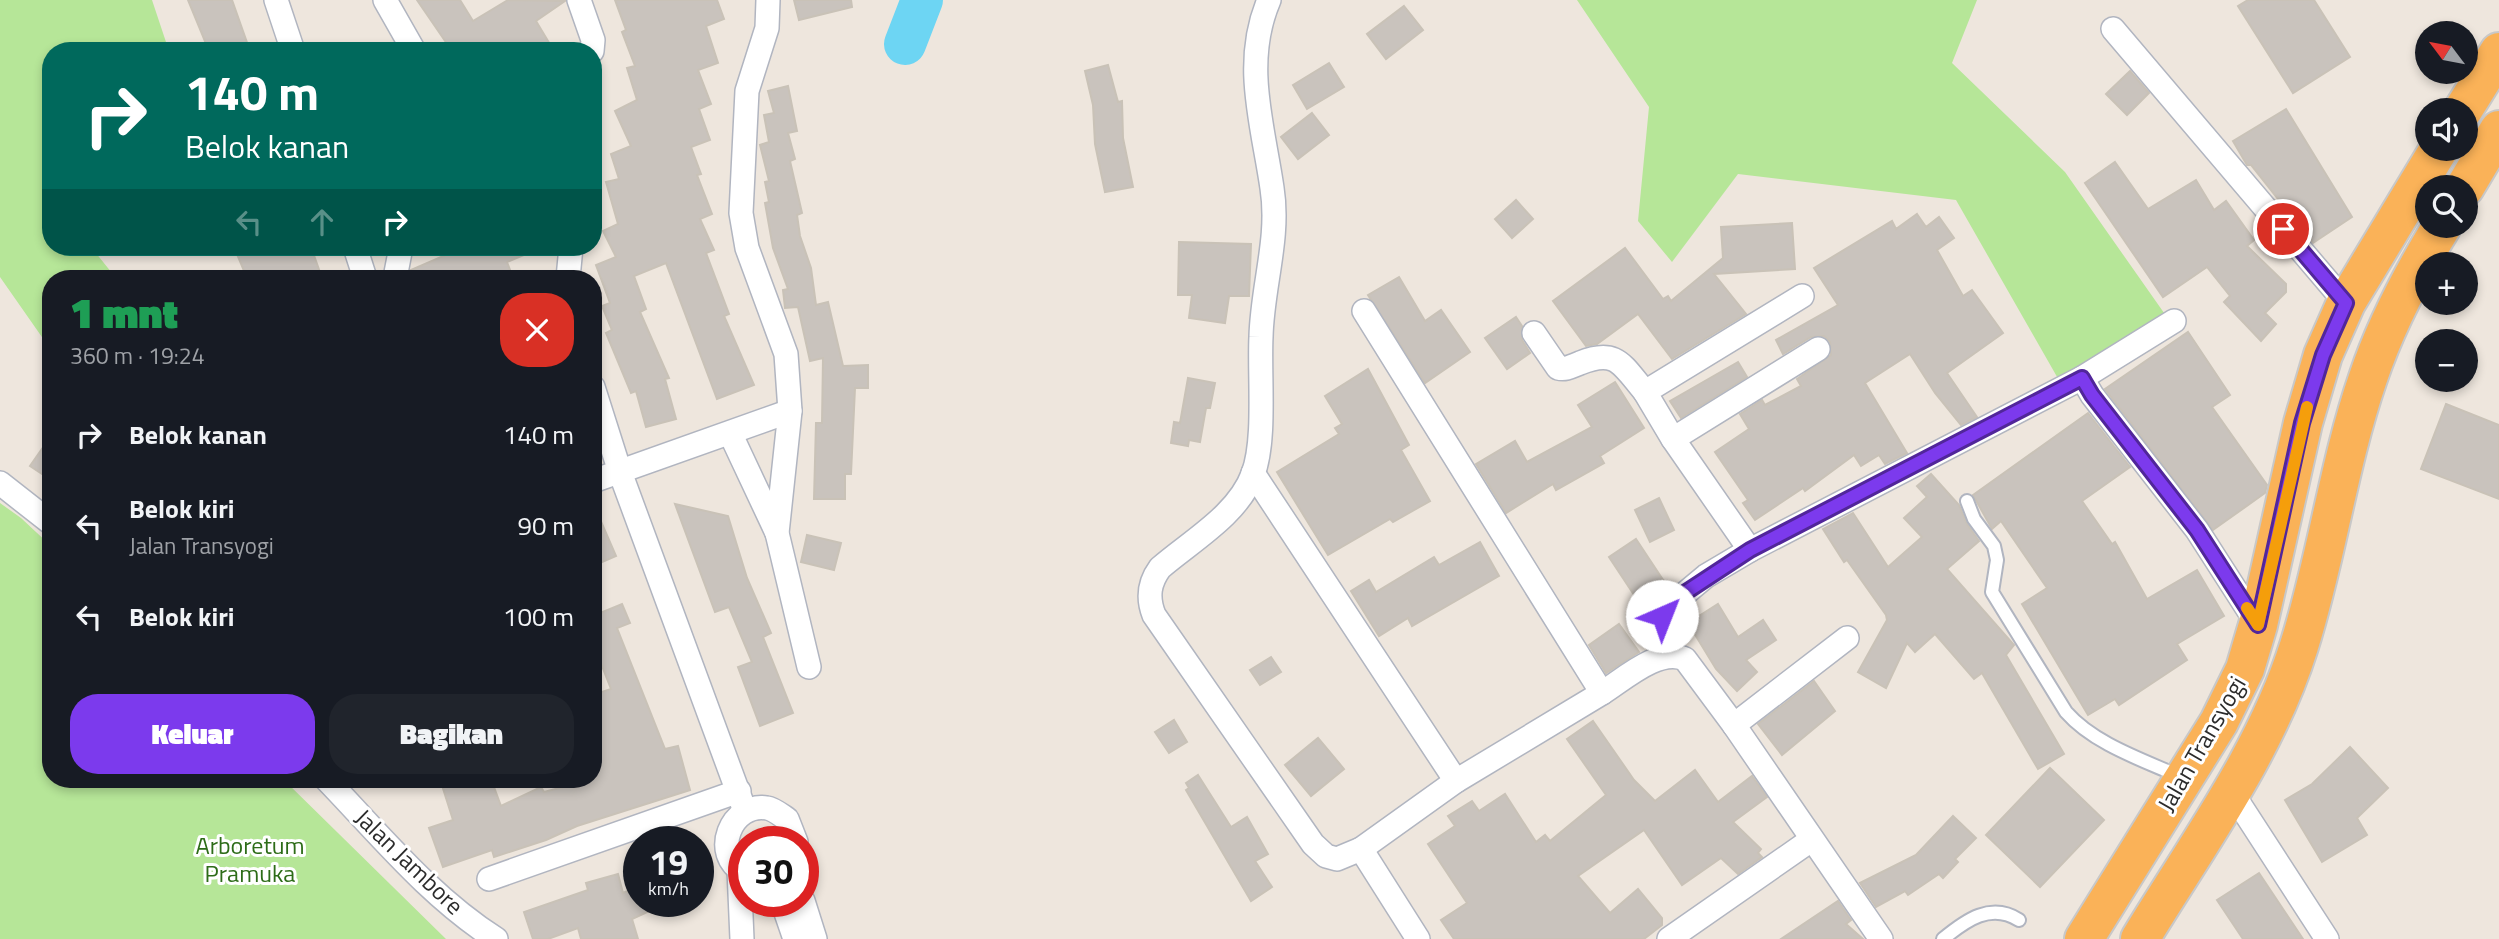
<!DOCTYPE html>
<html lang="id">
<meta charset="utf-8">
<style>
body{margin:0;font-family:"Titillium Web",sans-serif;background:#20242c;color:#f1f3f6;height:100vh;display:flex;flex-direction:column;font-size:26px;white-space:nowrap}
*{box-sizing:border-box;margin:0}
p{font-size:23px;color:#9ea1a6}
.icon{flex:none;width:38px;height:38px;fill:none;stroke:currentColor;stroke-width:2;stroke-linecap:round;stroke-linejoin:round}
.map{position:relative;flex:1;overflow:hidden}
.side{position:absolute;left:42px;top:270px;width:560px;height:518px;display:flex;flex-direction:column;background:#171b24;border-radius:28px;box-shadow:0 4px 10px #0003}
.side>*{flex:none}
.guide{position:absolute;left:42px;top:42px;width:560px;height:214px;border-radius:28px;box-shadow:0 4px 10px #0003;background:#00695c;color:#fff;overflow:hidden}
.needle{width:46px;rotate:302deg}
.buttons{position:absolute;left:2415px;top:21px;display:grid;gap:14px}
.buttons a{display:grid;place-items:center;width:63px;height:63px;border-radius:50%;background:#171b24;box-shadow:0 4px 10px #0003;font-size:35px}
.speed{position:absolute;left:623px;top:826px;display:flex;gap:14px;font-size:35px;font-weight:700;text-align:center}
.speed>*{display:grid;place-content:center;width:91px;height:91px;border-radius:50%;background:#171b24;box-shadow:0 4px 10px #0003;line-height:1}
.speed small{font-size:18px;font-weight:400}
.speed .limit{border:10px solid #d22;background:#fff;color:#111}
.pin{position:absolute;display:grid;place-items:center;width:60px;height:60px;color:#fff;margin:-30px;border:4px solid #fff;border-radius:50%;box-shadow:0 2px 7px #0007}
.me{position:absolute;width:77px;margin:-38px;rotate:44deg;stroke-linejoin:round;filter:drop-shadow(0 0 5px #0008)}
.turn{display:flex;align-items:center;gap:24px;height:147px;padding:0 28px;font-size:32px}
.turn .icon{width:91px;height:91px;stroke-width:2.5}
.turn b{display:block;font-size:49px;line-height:60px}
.lanes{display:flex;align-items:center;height:66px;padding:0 28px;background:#0003;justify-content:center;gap:35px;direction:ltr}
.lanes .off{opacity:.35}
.round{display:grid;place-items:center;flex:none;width:74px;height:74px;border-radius:28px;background:#20242c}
.head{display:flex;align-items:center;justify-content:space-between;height:119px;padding:0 28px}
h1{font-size:42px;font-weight:800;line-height:52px;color:#1e9e55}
.primary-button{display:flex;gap:14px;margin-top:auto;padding:14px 28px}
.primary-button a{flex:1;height:80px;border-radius:28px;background:#7c3aed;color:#fff;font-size:28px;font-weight:800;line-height:80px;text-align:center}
.primary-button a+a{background:#20242c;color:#f1f3f6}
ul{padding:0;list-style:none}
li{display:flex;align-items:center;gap:21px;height:91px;padding:0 28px}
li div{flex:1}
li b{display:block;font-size:26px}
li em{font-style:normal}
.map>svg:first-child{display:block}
.green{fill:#b6e698}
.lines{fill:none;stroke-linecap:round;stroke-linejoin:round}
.river{stroke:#6dd5f3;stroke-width:42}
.building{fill:#c9c3bd;stroke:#c9c2b7;stroke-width:2}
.service-casing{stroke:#b1b5c0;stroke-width:16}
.minor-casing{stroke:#b1b5c0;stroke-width:26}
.trunk-casing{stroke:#c8c8c8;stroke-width:42}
.service{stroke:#fff;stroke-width:12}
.minor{stroke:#fff;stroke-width:23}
.trunk{stroke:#fab258;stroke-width:38}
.route-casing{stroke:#51269a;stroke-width:18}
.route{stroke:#7c3aed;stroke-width:12}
.slow{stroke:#f59e0b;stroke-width:12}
.labels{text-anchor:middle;stroke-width:6;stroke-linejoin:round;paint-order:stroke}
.street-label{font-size:24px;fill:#2c2c2c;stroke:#fff}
.park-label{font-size:24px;fill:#2d6c18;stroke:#fff}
</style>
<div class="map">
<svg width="2499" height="939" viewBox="0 0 2499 939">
<rect width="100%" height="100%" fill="#eee6dd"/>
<!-- green -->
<g class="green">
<polygon points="0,0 152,0 169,51 51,51 51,247 91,247 116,278 51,278 51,350 0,277"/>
<polygon points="1577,0 1977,0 1952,63 2065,172 2169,320 2064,389 1956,200 1738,174 1672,262 1638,221 1649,107"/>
<polygon points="0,503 21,518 51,546 51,779 283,779 446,939 0,939"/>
</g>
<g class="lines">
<!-- river -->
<polyline class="river" points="905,44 922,0"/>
</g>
<!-- building -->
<g class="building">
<polygon points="188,0 232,0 250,51 209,51"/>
<polygon points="417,0 460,0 473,21 508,0 565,1 536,21 554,51 452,51"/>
<polygon points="615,0 717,0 724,19 706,26 718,63 698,70 711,104 699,109 710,140 691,147 701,174 697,175 712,214 700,219 714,250 706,253 729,314 724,316 754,385 717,399 666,263 634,276 646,309 640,312 669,378 665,379 676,419 646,427 636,391 631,393 606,333 612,330 602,306 610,303 596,265 616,257 603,231 618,224 606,182 619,179 611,154 631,146 615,111 637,100 627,68 635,66 622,32 626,30"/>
<polygon points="794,0 851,0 852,7 799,20"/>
<polygon points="2248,0 2314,0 2350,57 2293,93 2238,6"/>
<polygon points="1404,6 1423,30 1386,59 1367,34"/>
<polygon points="1329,63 1344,87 1307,109 1293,85"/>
<polygon points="1108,65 1118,102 1122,101 1123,138 1133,187 1105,192 1095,144 1093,105 1085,71"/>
<polygon points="2130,71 2149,93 2127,115 2106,94"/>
<polygon points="788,86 797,131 788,133 795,159 790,161 802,213 797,215 800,236 811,268 816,305 828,302 843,366 868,365 868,388 855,388 851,474 845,474 845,499 814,499 816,423 822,423 823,358 810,361 798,307 785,308 783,290 788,289 773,248 765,203 769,202 765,182 769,181 760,145 769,142 764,115 774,113 768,91"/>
<polygon points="2286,109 2352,217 2313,243 2251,165 2247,165 2233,141"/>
<polygon points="1312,113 1329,135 1298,159 1281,137"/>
<polygon points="2115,162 2148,209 2196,180 2214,210 2226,201 2254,240 2247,246 2286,284 2286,292 2265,313 2276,324 2261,341 2224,302 2230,296 2207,267 2163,297 2085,183"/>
<polygon points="1516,200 1533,219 1512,238 1495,219"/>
<polygon points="1917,214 1926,227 1939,217 1954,238 1937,250 1963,296 1972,290 2003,333 1947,373 1977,417 1961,425 1935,393 1910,354 1865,383 1907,453 1885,464 1879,455 1861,466 1854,455 1805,491 1803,488 1755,520 1743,503 1748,500 1715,452 1749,429 1740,414 1762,400 1765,405 1801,386 1797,379 1831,355 1830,342 1824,336 1811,337 1783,354 1776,340 1838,305 1814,268 1892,221 1896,229"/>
<polygon points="1792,223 1795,269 1714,274 1746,314 1672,359 1638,314 1597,344 1586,346 1553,301 1625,248 1663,299 1668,296 1671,301 1723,258 1721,227"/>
<polygon points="1179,242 1251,244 1249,296 1229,296 1225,323 1189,318 1192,295 1178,295"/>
<polygon points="234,247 311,247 322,278 247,278"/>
<polygon points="464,247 543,247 507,262 513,278 409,278 411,270"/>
<polygon points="1399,277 1425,321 1441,310 1470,352 1425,383 1368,295"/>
<polygon points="1516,317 1522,326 1522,340 1530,353 1507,369 1485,338"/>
<polygon points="2188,332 2230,395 2212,407 2267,485 2265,493 2213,530 2105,389"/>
<polygon points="1738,362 1747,377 1681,418 1670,401"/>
<polygon points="1368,369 1409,445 1401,450 1430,501 1393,522 1390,519 1328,555 1277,472 1339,434 1335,428 1342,424 1325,396"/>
<polygon points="1188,378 1215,383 1210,408 1206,408 1200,442 1189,440 1188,446 1171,443 1174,422 1180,423"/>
<polygon points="1615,382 1644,428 1600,456 1604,463 1556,490 1553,484 1506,513 1476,464 1515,441 1527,462 1592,427 1578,405"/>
<polygon points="2446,404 2499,425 2499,499 2421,469"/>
<polygon points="2088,413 2130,467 2082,501 2112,544 2115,542 2147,599 2197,570 2224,616 2177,644 2187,660 2119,705 2115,699 2088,715 2022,604 2047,588 2001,521 1992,529 1973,495"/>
<polygon points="51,436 51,480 30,466"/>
<polygon points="1931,474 1959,505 1967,524 1979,541 1947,569 2014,645 2006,655 2064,754 2038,769 1982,673 1974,679 1935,634 1915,652 1907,643 1886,688 1858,672 1887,620 1886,615 1847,560 1844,562 1823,529 1853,513 1888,567 1922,537 1904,518 1927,497 1917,486"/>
<polygon points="1659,498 1674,530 1650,542 1635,510"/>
<polygon points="593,503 616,556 593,566"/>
<polygon points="675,504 728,516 747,578 771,633 763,637 793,713 760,726 738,667 752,662 729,607 715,612"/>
<polygon points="807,535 841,543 834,570 801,562"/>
<polygon points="1636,539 1669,589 1646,613 1609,557"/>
<polygon points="1480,542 1499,576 1412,626 1408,618 1379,636 1351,591 1369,580 1376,592 1434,557 1439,565"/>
<polygon points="622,604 630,623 617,628 665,749 678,746 690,790 577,826 546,840 494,857 492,850 443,867 429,828 453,820 440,779 491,779 501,806 541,787 544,792 593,779 593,695 611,689 593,643 593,616"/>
<polygon points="1718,604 1738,637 1763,620 1776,640 1746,660 1757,672 1737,691 1716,669 1688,623"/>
<polygon points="1619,624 1639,652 1606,673 1589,645"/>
<polygon points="1271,657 1281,672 1260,685 1250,670"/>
<polygon points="1814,681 1835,711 1782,755 1758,724"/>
<polygon points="1174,720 1187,742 1169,753 1155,732"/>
<polygon points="1593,721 1634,780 1655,801 1695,770 1718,802 1752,776 1767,797 1733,822 1761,849 1758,853 1762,857 1738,874 1721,858 1682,885 1644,830 1578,876 1610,913 1638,889 1662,918 1662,925 1644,939 1454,939 1441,920 1467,903 1428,844 1455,826 1448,816 1472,801 1479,811 1505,794 1536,842 1545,835 1550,841 1606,795 1567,739"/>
<polygon points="1318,738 1344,769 1311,796 1285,765"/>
<polygon points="2350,747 2388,788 2357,818 2367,835 2322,862 2285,800 2312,784"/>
<polygon points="2050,768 2104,820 2040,887 1986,835"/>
<polygon points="1198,775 1231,827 1247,817 1268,854 1255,861 1272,887 1251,901 1186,790 1189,788 1186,783"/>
<polygon points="1953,816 1976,838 1955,859 1958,862 1943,878 1939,874 1908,895 1905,891 1876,907 1860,883 1916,855"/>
<polygon points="2259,873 2303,939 2243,939 2217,900"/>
<polygon points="618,874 623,893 639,886 639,901 671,901 632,919 638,939 581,939 578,928 548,939 533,939 524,912 588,890 586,883"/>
<polygon points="1838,901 1851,920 1846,924 1863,939 1781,939"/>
</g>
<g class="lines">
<!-- service casing -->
<g class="service-casing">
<g id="service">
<path d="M1967 501 1974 519 1994 546 1997 560 1992 592 2066 712C2094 744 2143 760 2181 777"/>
<path d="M1943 939C1966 920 1991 902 2019 920"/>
</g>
</g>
<!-- minor casing -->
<g class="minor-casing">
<g id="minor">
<polyline points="276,0 293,51"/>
<polyline points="385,0 414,51"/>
<polyline points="579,0 593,40 592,51"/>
<polyline points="768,0 767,28 747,91 741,213 747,248 786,354 790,411 777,533 809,667"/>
<path d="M1269 0C1242 63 1263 125 1272 188 1280 238 1262 287 1261 337 1259 375 1266 440 1253 474 1238 515 1191 541 1160 568 1149 583 1147 597 1154 615L1313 844 1326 856 1337 859 1361 849 1456 781 1602 693 1364 311"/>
<polyline points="2113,29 2346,303"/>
<polyline points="355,247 365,278"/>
<polyline points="395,278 401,247"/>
<polyline points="568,278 571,247"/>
<path d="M1534 333 1558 368C1566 370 1572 366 1580 363 1617 348 1622 365 1645 392"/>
<polyline points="2082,378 2174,321"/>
<polyline points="593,387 620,472 745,811"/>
<polyline points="731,435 777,533"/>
<polyline points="1673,439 1818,349"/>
<polyline points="1253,473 1456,781"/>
<polyline points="593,481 790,411"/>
<polyline points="0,483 51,523"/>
<polyline points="1750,550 1673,439 1645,392 1802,296"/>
<polyline points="1673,655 1662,622 1664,611 1706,576 1750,550 2082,378 2092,395 2197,530 2258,625"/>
<path d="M1602 693C1623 680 1659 647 1685 659L1734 725 1881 939"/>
<polyline points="1734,725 1847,638"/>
<path d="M326 779C380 835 430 897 496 939"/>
<polyline points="2231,791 2327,939"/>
<polyline points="1361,849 1418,939"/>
<polyline points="739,870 742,939"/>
<path d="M744 872C710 855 731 802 767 808 774 809 782 816 787 819L796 842"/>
<polyline points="489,879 739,791"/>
<polyline points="782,901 795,939"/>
<polyline points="803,901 815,939"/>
<polyline points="1669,939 1811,840"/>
</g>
</g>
<!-- trunk casing -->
<g class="trunk-casing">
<g id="trunk">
<polyline points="2463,110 2499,52"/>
<polyline points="2465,187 2499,130"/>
<polyline points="2084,939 2219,722 2245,669 2258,625 2303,423 2323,355 2346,303 2439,149"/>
<path d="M2140 939C2197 845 2266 752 2299 646 2327 558 2338 465 2368 378 2386 324 2412 275 2442 226"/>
</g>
</g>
<!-- service -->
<use href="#service" class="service"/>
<!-- minor -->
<use href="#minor" class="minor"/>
<!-- trunk -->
<use href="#trunk" class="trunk"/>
</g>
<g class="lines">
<!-- route casing -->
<g class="route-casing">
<polyline id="route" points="1662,616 1674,600 1750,550 2082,378 2092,395 2197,530 2258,625 2302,423 2323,355 2346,303 2283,229"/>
</g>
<!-- route -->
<use href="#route" class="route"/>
<!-- slow -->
<polyline class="slow" points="2247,608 2258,625 2307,407"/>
</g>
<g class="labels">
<!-- street labels -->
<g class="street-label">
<text transform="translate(2202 744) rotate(-60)" y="8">Jalan Transyogi</text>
<text transform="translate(409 862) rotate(44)" y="8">Jalan Jambore</text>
</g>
<!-- park labels -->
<g class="park-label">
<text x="250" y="854">Arboretum<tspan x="250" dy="28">Pramuka</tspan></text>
</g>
</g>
</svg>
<div class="buttons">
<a><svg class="needle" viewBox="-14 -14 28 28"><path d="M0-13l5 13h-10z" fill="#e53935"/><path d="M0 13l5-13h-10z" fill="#9ea1a6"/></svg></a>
<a><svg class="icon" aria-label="sound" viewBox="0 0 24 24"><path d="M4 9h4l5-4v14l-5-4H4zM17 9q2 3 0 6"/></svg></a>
<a><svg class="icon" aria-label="search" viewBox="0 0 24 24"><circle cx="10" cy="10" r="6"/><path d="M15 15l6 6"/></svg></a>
<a>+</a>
<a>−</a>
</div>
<div class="speed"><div>19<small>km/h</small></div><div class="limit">30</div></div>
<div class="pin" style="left:2283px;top:229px;background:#d93025"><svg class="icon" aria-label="arrive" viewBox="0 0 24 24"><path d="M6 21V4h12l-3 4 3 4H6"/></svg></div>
<svg class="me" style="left:1662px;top:616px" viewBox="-20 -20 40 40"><circle r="19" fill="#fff"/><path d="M0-13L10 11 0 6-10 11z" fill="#7c3aed"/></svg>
<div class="guide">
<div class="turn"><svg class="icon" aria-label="right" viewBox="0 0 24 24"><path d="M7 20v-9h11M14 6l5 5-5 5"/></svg><div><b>140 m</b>Belok kanan</div></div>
<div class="lanes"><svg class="icon off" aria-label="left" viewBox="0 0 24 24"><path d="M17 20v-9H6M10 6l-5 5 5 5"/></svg><svg class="icon off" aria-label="ahead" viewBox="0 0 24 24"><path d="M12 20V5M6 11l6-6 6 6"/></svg><svg class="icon" aria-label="right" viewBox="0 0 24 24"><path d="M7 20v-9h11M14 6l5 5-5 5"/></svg></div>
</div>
<section class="side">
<div class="head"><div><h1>1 mnt</h1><p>360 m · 19:24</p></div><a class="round" style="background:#d93025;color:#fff"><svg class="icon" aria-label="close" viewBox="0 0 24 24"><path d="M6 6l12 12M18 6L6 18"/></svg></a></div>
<ul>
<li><svg class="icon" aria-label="right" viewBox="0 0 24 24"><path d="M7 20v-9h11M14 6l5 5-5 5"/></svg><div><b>Belok kanan</b></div><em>140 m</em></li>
<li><svg class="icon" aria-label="left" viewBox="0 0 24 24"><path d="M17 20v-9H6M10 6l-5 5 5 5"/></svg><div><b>Belok kiri</b><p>Jalan Transyogi</p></div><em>90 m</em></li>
<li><svg class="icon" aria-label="left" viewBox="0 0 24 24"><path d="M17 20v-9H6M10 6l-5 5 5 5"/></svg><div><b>Belok kiri</b></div><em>100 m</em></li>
</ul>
<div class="primary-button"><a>Keluar</a><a>Bagikan</a></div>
</section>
</div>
